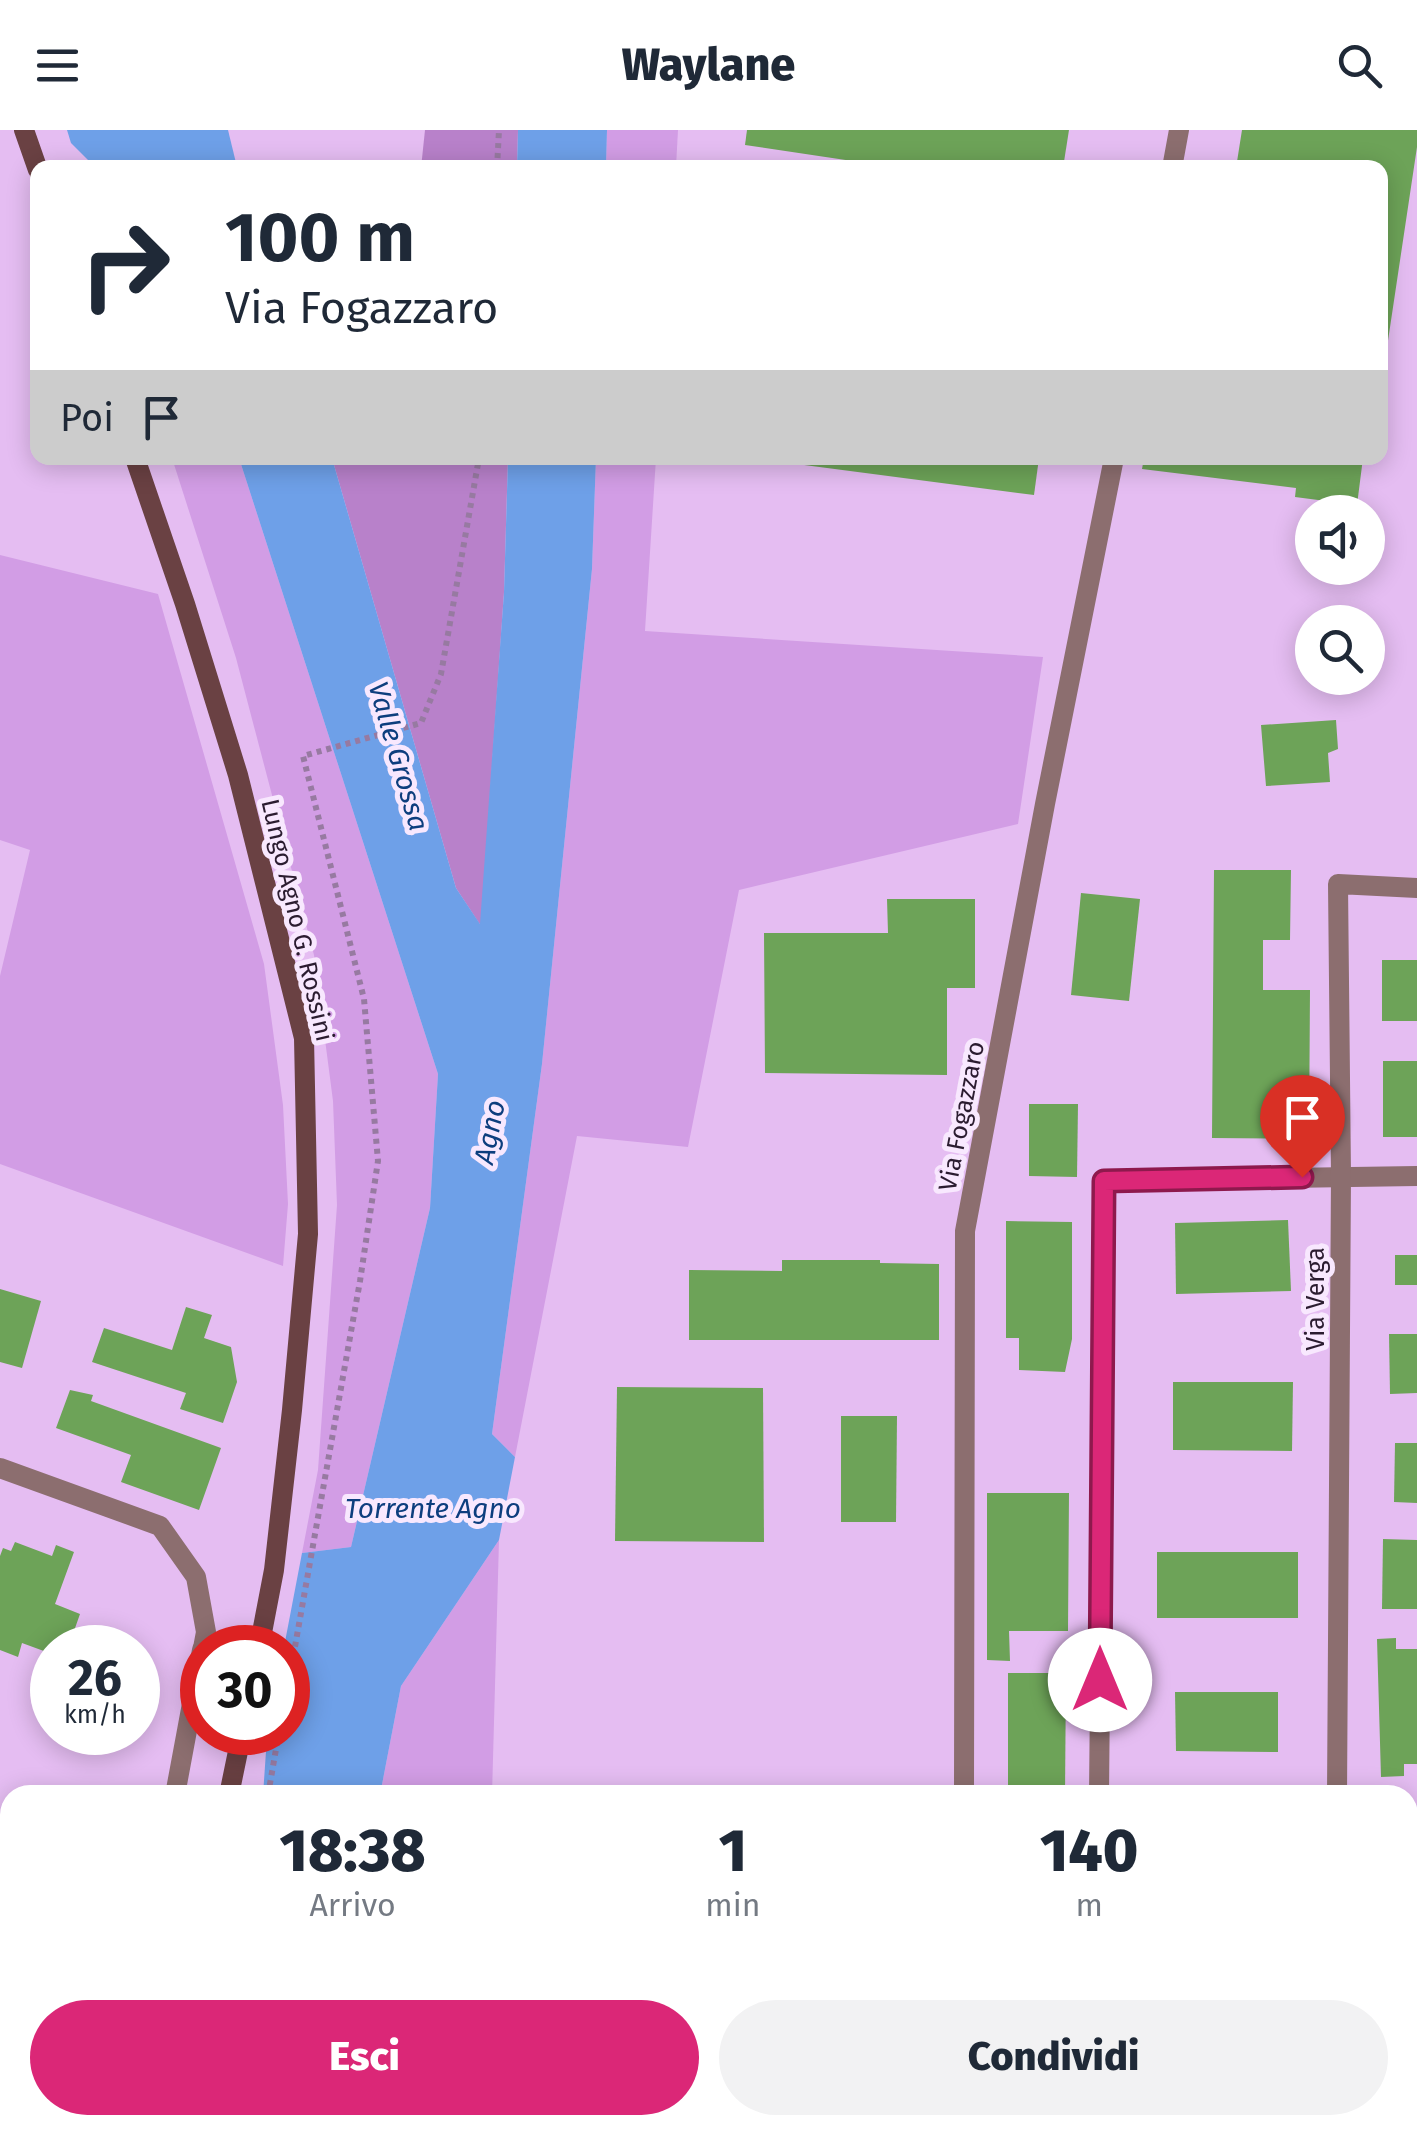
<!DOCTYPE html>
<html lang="it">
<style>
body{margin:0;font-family:"Fira Sans",sans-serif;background:#f2f2f3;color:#1f2937;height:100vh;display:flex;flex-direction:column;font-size:38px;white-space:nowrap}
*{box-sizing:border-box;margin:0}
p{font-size:32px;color:#747a83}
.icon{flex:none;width:55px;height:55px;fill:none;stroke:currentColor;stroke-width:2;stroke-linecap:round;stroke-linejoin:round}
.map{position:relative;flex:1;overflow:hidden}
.details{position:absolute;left:0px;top:1655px;width:1418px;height:350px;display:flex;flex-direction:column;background:#fff;border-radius:30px 30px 0 0;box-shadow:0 5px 25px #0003}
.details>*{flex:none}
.hud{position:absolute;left:30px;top:30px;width:1358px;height:305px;border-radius:20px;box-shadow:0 5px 25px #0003;background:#fff;color:#1f2937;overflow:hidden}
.fabs{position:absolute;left:1295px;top:365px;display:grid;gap:20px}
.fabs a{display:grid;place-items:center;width:90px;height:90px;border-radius:50%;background:#fff;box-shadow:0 5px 25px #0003;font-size:50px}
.speed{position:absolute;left:30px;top:1495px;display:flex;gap:20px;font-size:50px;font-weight:700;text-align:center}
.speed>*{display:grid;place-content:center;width:130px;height:130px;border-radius:50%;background:#fff;box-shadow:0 5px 25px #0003;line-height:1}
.speed small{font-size:25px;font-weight:400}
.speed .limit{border:15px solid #d22;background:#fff;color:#111}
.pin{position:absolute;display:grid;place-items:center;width:85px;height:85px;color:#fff;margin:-102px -42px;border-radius:50% 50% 50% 0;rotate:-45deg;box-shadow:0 0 10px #0007}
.pin .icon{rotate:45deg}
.me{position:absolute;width:110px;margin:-55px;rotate:0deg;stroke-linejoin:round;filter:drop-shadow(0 0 8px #0008)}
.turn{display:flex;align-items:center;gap:35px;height:210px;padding:0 30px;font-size:45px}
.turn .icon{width:130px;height:130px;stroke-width:2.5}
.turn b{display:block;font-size:70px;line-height:85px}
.then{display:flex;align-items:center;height:95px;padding:0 30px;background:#0003;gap:20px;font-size:38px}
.eta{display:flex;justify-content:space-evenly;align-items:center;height:170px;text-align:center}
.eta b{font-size:60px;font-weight:800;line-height:70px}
.action{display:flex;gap:20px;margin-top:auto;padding:20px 30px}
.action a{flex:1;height:115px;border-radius:60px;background:#db2777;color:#fff;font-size:40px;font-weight:800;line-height:115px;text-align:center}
.action a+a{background:#f2f2f3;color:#1f2937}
header{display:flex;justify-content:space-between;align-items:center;height:130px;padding:0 30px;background:#fff;font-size:45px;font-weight:800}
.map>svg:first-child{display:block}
.green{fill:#d29de5}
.forest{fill:#b881ca}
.water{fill:#6ea0e8}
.building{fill:#6da358}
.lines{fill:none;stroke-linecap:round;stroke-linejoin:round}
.path{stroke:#977aa1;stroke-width:6;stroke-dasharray:5 5;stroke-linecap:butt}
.street{stroke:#8c6e6f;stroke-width:20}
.secondary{stroke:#6a4143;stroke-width:20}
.route-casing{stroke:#8e194d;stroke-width:25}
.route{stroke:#db2777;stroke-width:18}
.labels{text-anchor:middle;stroke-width:10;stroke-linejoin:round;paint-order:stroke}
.street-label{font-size:25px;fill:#2b1c30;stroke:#f8e8fe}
.water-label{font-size:28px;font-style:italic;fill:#0d3e7e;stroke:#f8e8fe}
</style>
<header><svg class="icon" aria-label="menu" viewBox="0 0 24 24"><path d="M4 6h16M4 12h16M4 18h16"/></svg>Waylane<svg class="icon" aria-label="search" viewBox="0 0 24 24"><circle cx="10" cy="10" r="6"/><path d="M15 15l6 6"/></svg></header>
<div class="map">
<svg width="1417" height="2005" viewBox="0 0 1417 2005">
<rect width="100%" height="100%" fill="#e5bdf2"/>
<!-- green -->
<g class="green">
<polygon points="607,0 678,0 676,37 606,37"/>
<polygon points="172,328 239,328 438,944 430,1078 351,1417 302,1423 318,1340 337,1075 333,971 314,825 236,528"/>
<polygon points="596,328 656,328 645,501 1043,527 1018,694 739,760 688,1017 577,1006 515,1327 492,1304 542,934 592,439"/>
<polygon points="0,425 158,464 264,834 283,975 288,1074 283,1136 0,1034 0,846 30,720 0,710"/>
<polygon points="499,1410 492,1665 380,1665 401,1556"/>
</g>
<!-- forest -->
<g class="forest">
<polygon points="425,0 518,0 517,37 421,38"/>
<polygon points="332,328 508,328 504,462 481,796 456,758"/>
</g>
<!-- water -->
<g class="water">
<polygon points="67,0 228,0 237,37 95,37 71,13"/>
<polygon points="518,0 607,0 606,37 517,37"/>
<polygon points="239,328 332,328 456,758 480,794 504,462 508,328 596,328 592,439 542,934 492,1304 515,1327 499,1410 401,1556 380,1665 263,1665 267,1607 268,1603 288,1602 288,1518 284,1517 302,1423 351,1417 430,1078 438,944"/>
</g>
<!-- building -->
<g class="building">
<polygon points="747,0 1069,0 1063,38 899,38 745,15"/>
<polygon points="1242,0 1417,0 1417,17 1386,224 1380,223 1380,38 1236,38"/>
<polygon points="766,328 1039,328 1034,365 766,330"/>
<polygon points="1144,328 1363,328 1357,375 1295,367 1296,358 1142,339"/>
<polygon points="1336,590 1338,619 1328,623 1330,652 1266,656 1261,595"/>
<polygon points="1214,740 1291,740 1290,810 1263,810 1263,860 1310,860 1309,1009 1212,1008"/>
<polygon points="1081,763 1140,769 1129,871 1071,865"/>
<polygon points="887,769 975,769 975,858 947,858 947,945 765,943 764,803 888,803"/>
<rect x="1382" y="830" width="35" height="61"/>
<rect x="1383" y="931" width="34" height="76"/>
<polygon points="1029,974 1078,974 1077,1047 1029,1046"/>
<polygon points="1288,1090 1291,1161 1176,1164 1175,1093"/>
<polygon points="1006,1091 1072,1092 1072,1209 1065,1242 1019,1240 1019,1208 1006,1208"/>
<rect x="1395" y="1125" width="22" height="30"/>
<polygon points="782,1130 880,1130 880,1133 939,1134 939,1210 689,1210 689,1140 782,1141"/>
<polygon points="0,1159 41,1171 22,1238 0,1232"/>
<polygon points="186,1177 212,1185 204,1208 231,1217 237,1252 223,1293 180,1279 186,1263 92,1232 104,1198 172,1220"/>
<polygon points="1389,1204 1417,1204 1417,1263 1390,1264"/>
<polygon points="1173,1252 1293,1252 1292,1321 1173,1320"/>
<polygon points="617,1257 763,1258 764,1412 615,1411"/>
<polygon points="70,1260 93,1265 91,1271 221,1318 199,1380 121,1352 131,1325 56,1298"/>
<polygon points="841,1286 897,1286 896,1392 841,1392"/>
<polygon points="1395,1313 1417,1313 1417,1373 1394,1372"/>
<polygon points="987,1363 1069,1363 1068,1501 1009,1501 1010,1531 987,1530"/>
<polygon points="1383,1409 1417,1410 1417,1479 1382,1479"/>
<polygon points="15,1412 52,1426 56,1415 74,1422 55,1474 80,1484 68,1518 52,1518 52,1524 22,1513 18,1527 0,1520 0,1426 3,1418 11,1421"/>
<rect x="1157" y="1422" width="141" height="66"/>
<polygon points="1396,1508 1396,1519 1417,1519 1417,1634 1404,1634 1404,1646 1381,1647 1377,1509"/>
<polygon points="1008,1543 1066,1543 1065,1665 1008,1665"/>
<polygon points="1175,1562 1278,1562 1278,1622 1176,1621"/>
<rect x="1408" y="1709" width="9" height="93"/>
<polygon points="1408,1822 1417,1822 1417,1960 1415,1960 1415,2005 1384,2005 1384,1995 1408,1995"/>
<polygon points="409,1995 477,1995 477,2005 408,2005"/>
<polygon points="733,1995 840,1995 840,2005 732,2005"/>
<rect x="981" y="1995" width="87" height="10"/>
<rect x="1141" y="1995" width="159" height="10"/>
</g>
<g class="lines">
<!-- path -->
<g class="path">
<polyline points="497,38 499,0"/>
<polyline points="288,1556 360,1151 378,1031 364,869 303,626 421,593 441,544 479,328"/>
<polyline points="268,1665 279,1602"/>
<polyline points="207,2005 209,1995"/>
</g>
<!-- street -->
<g class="street">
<polyline points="1172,38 1179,0"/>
<polyline points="0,1338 160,1396 196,1447 206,1502 203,1518"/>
<polyline points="175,1665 202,1520"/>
<polyline points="964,1665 965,1101 1045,674 1114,328"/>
<polyline points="1099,1665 1105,1051 1417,1046"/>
<polyline points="1337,1665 1341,1046 1338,754 1417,758"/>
<polyline points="65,2005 71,1995"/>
<polyline points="964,2005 964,1995"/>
<polyline points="1097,2005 1097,1995"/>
<polyline points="1335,2005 1335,1995"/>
</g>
<!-- secondary -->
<g class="secondary">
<polyline points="24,0 38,40"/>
<polyline points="135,328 185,474 238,645 304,908 308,1104 292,1280 274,1440 259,1518"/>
<polyline points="229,1665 242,1602"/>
<polyline points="158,2005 161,1995"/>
</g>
</g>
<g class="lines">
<!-- route casing -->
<g class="route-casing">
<polyline id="route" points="1100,1550 1104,1051 1302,1047"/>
</g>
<!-- route -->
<use href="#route" class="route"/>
</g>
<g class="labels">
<!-- street labels -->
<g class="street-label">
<text transform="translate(298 790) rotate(77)" y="9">Lungo Agno G. Rossini</text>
<text transform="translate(961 986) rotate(-79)" y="9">Via Fogazzaro</text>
<text transform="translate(1315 1169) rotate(-90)" y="9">Via Verga</text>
</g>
<!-- water labels -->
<g class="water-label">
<text transform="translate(399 626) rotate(74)" y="10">Valle Grossa</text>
<text transform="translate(489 1002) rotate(-79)" y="10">Agno</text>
<text x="433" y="1388">Torrente Agno</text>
</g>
</g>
</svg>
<div class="fabs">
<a><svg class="icon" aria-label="sound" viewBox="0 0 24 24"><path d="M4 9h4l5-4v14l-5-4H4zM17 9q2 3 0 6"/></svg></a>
<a><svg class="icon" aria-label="search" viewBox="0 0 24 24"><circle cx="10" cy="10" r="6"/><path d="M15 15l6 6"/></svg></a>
</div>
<div class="speed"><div>26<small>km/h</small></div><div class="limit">30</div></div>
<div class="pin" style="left:1302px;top:1047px;background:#d93025"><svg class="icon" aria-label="arrive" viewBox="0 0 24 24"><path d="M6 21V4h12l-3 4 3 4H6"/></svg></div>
<svg class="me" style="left:1100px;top:1550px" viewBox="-20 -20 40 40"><circle r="19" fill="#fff"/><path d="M0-13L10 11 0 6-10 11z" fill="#db2777"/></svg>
<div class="hud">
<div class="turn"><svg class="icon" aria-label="right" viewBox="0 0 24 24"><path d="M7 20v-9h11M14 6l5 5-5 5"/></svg><div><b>100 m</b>Via Fogazzaro</div></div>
<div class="then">Poi<svg class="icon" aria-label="arrive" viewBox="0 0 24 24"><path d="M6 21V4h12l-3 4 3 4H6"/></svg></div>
</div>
<section class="details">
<div class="eta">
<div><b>18:38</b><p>Arrivo</p></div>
<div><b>1</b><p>min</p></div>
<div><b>140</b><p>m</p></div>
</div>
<div class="action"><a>Esci</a><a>Condividi</a></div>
</section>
</div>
